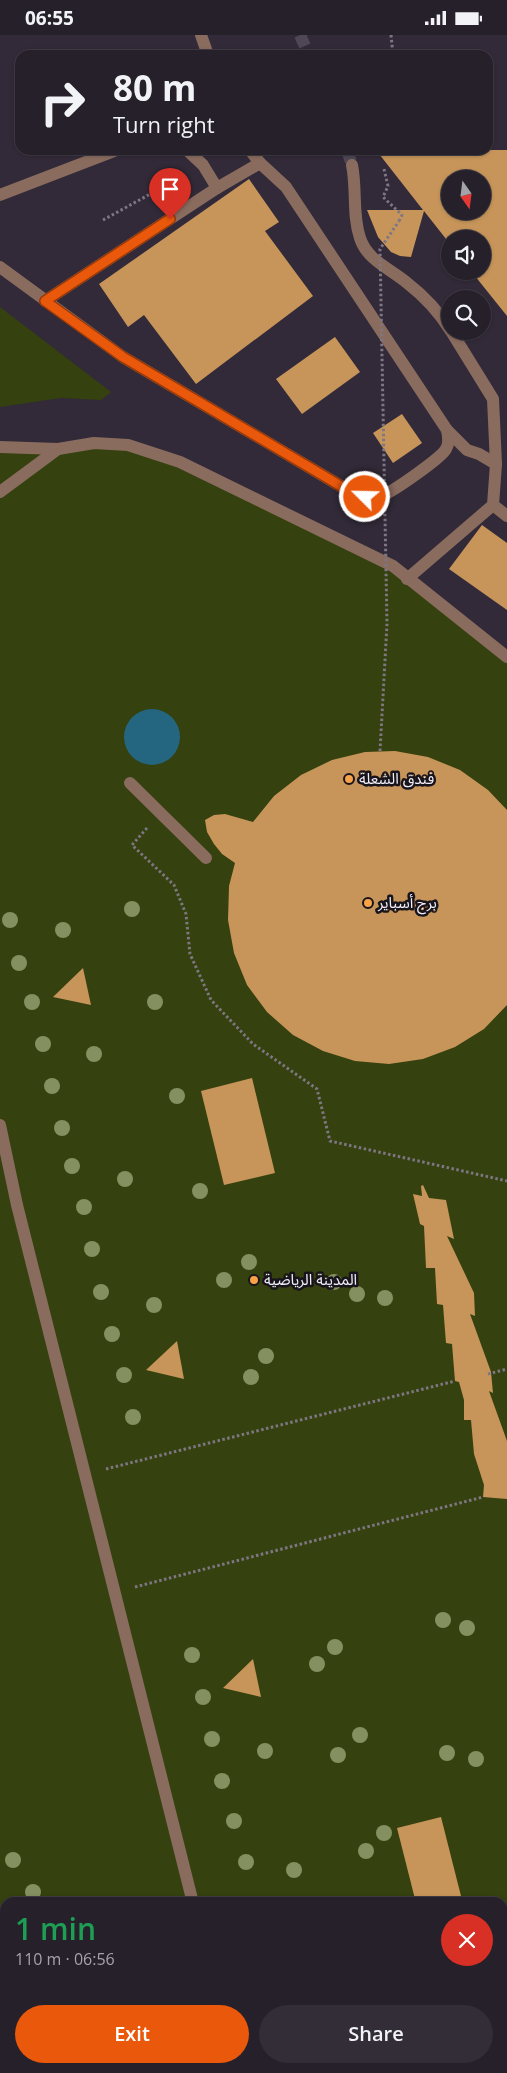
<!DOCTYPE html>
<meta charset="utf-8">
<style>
body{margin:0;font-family:"Open Sans","Noto Sans Arabic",sans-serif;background:#322d36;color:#f1f3f6;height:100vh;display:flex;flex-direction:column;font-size:19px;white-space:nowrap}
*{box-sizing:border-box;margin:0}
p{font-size:16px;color:#a4a3a8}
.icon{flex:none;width:28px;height:28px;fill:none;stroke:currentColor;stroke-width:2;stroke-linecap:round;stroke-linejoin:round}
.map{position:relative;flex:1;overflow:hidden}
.side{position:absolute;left:0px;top:1862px;width:508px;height:176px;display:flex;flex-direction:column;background:#26202a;border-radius:15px 15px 0 0;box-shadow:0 1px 4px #0004,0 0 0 1px #423e47}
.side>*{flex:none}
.top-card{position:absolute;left:15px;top:15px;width:478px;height:105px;border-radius:15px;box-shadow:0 1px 4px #0004,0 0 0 1px #423e47;background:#26202a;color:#f1f3f6;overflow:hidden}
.needle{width:32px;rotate:166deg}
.fabs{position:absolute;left:441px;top:135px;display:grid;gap:10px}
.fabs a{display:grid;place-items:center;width:50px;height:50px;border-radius:50%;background:#26202a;box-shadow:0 1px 4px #0004,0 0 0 1px #423e47;font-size:25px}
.pin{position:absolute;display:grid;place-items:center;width:42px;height:42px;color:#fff;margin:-51px -21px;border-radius:50% 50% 50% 0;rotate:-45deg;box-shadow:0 0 5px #0007}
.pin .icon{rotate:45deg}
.me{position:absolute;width:55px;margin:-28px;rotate:293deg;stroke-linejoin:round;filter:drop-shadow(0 0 4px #0008)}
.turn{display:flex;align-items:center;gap:18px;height:105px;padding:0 15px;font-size:22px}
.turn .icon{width:65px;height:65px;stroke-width:2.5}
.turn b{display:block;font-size:35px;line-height:42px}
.round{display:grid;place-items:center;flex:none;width:52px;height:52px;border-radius:26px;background:#322d36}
.overview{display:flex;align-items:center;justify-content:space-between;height:85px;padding:0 15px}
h1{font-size:30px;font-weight:600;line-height:38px;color:#1e9e55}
.cta{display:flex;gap:10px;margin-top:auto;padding:10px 15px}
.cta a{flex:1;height:58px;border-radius:30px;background:#ea580c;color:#fff;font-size:20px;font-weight:600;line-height:58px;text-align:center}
.cta a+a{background:#322d36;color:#f1f3f6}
.status{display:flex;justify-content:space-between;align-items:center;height:35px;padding:0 25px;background:#26202a;direction:ltr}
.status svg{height:14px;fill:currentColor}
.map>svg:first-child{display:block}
.green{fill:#35410e;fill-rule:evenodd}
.water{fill:#246580}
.building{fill:#c7955a;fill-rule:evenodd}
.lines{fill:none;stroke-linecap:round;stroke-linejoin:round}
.minor-tunnel{stroke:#4f4755;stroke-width:12;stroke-dasharray:12 6;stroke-linecap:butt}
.path{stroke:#7e7783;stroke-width:3;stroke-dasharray:2.5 2.5;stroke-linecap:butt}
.minor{stroke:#8a6c5f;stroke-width:12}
.path-bridge{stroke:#7e7783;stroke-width:3;stroke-dasharray:2.5 2.5;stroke-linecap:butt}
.tree{fill:#859061}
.route-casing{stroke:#983908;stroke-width:12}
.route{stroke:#ea580c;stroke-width:9}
.poi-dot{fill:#f7a148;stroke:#18141b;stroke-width:2}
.labels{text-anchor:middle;stroke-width:5;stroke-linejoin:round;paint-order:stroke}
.poi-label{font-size:15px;fill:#f2edf7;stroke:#18141b;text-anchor:start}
</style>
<div class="status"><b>06:55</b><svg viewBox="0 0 49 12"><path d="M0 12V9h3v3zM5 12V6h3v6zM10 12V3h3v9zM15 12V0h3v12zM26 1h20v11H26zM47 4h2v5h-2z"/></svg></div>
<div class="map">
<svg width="507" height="2038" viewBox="0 0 507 2038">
<rect width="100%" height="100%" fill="#322a38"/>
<!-- green -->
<g class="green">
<polygon points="0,272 111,357 101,365 61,363 0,372"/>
<path d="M128 410 393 531 507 622V2038H0V412ZM5 1868H502V2034H5Z"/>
</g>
<!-- water -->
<circle class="water" cx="152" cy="702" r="28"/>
<!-- building -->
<g class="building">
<path d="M376 115H507V281L471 236H482V204H450V209L424 176 411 222 400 221 391 217 378 202 367 175H423ZM450 144H482V176H450Z"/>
<polygon points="249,144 279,187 265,196 313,261 196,349 144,280 128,292 99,249"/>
<polygon points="335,302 360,337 302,379 276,344"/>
<polygon points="402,379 422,408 393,428 373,398"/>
<polygon points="482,490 507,508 507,575 449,534"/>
<polygon points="395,716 428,722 460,735 488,755 507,775 507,970 484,994 455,1012 423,1024 389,1029 355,1026 323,1016 293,1000 267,977 247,950 234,918 228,885 229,851 235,828 222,819 214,809 207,797 205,785 214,780 225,779 253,787 274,761 301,740 332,725 365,717"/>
<polygon points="83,933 91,970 53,962"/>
<polygon points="252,1043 275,1138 224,1150 201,1056"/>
<polygon points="423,1150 429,1163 446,1165 454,1204 447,1201 474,1258 475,1281 470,1279 491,1337 493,1358 489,1356 507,1406 507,1464 483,1462 484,1450 474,1419 471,1385 464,1385 464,1365 459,1347 455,1346 452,1309 446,1308 443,1270 437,1269 435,1233 426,1233 424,1191 420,1189 413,1159 422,1161 421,1151"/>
<polygon points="177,1306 184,1344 146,1335"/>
<polygon points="253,1624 261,1662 223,1653"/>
<polygon points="441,1782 461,1861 435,1868 416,1868 397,1793"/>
</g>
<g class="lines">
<!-- minor-tunnel -->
<g class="minor-tunnel">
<polyline points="300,0 309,20"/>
<polyline points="347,115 352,130"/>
</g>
<!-- path -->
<g class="path">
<polyline points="391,0 393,20"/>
<polyline points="384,134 388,151 383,162 402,180 399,186"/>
<polyline points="103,185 183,141"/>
<polyline points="147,793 132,810 174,850 186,879 190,919 211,965 253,1009 317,1054 330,1106 507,1146"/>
<polyline points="488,1339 507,1334"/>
<polyline points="106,1434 455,1346"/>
<polyline points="135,1552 483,1462"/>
</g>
<!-- minor -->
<g class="minor">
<polyline points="201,0 208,20"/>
<polyline points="187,115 203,130 217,153"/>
<polyline points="250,115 260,128"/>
<path d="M352 130C357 155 352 179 360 203 367 225 389 233 406 247 424 261 438 275 450 295"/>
<polyline points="0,160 117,115"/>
<path d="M0 232 123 322 356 460C365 462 374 463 383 460 394 456 441 423 446 414 450 408 448 402 447 395L286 152 260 128 217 153 45 266"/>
<polyline points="447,395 467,415 479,419 496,429"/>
<polyline points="0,412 58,414 94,408 128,410 180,427 393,531 507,622"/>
<polyline points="0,457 58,414"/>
<polyline points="493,470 507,481"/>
<polyline points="407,544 493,470 496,429 493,364 451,296"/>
<polyline points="130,748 206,823"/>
<polyline points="0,1090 17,1170 193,1868"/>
<polyline points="235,2034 236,2038"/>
</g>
<!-- path-bridge -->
<polyline class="path-bridge" points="380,716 387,589 380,214 399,186"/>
</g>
<!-- trees -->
<g class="tree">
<circle cx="132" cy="874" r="8"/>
<circle cx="10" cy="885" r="8"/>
<circle cx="63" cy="895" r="8"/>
<circle cx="19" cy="928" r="8"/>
<circle cx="32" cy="967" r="8"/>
<circle cx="155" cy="967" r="8"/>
<circle cx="43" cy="1009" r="8"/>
<circle cx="94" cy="1019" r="8"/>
<circle cx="52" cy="1051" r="8"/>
<circle cx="177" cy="1061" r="8"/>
<circle cx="62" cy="1093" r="8"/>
<circle cx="72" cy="1131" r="8"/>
<circle cx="125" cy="1144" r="8"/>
<circle cx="200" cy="1156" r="8"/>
<circle cx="84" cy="1172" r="8"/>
<circle cx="92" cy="1214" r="8"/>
<circle cx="249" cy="1227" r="8"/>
<circle cx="224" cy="1245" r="8"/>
<circle cx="334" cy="1247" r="8"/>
<circle cx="101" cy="1257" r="8"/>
<circle cx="357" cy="1259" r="8"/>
<circle cx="385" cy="1263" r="8"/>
<circle cx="154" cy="1270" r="8"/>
<circle cx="112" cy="1299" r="8"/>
<circle cx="266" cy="1321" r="8"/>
<circle cx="124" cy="1340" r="8"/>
<circle cx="251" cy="1342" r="8"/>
<circle cx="133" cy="1382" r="8"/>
<circle cx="443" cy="1585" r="8"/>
<circle cx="467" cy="1593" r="8"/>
<circle cx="335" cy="1612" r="8"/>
<circle cx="192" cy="1620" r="8"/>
<circle cx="317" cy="1629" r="8"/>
<circle cx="203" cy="1662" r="8"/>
<circle cx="360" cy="1700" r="8"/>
<circle cx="212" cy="1704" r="8"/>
<circle cx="265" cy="1716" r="8"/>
<circle cx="447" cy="1718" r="8"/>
<circle cx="338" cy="1720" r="8"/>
<circle cx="476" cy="1724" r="8"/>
<circle cx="222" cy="1746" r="8"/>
<circle cx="234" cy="1786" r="8"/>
<circle cx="384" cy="1798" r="8"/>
<circle cx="366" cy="1816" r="8"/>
<circle cx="13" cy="1825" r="8"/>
<circle cx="246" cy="1827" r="8"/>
<circle cx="294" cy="1835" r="8"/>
<circle cx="33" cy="1857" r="8"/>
</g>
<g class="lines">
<!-- route casing -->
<g class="route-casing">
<polyline id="route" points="170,184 45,266 123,322 356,460 365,462"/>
</g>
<!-- route -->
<use href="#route" class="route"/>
</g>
<!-- markers -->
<g class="poi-dot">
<circle cx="349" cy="744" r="5"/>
<circle cx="368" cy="868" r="5"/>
<circle cx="254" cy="1245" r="5"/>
</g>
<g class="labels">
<!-- poi labels -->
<g class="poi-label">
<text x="359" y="749">فندق الشعلة</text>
<text x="378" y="873">برج أسباير</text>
<text x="264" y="1250">المدينة الرياضية</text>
</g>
</g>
</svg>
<div class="fabs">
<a><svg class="needle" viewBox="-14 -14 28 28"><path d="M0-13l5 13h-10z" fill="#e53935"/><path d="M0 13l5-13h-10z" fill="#a4a3a8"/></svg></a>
<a><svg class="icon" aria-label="sound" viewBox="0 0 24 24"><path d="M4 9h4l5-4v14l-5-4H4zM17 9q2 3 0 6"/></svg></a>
<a><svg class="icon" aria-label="search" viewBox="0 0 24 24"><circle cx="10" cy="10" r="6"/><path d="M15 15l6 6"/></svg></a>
</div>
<div class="pin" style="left:170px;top:184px;background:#d93025"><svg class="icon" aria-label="arrive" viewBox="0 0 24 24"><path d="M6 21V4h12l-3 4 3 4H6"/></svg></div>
<svg class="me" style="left:365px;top:462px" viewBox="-20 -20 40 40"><circle r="17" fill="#ea580c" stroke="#fff" stroke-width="3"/><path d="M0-11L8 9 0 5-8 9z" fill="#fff"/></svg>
<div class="top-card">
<div class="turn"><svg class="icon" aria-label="right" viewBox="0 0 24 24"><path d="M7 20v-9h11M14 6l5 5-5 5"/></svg><div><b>80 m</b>Turn right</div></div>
</div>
<section class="side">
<div class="overview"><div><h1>1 min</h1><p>110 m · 06:56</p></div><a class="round" style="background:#d93025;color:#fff"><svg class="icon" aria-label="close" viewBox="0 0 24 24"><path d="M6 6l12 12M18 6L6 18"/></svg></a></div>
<div class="cta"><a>Exit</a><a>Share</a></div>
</section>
</div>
